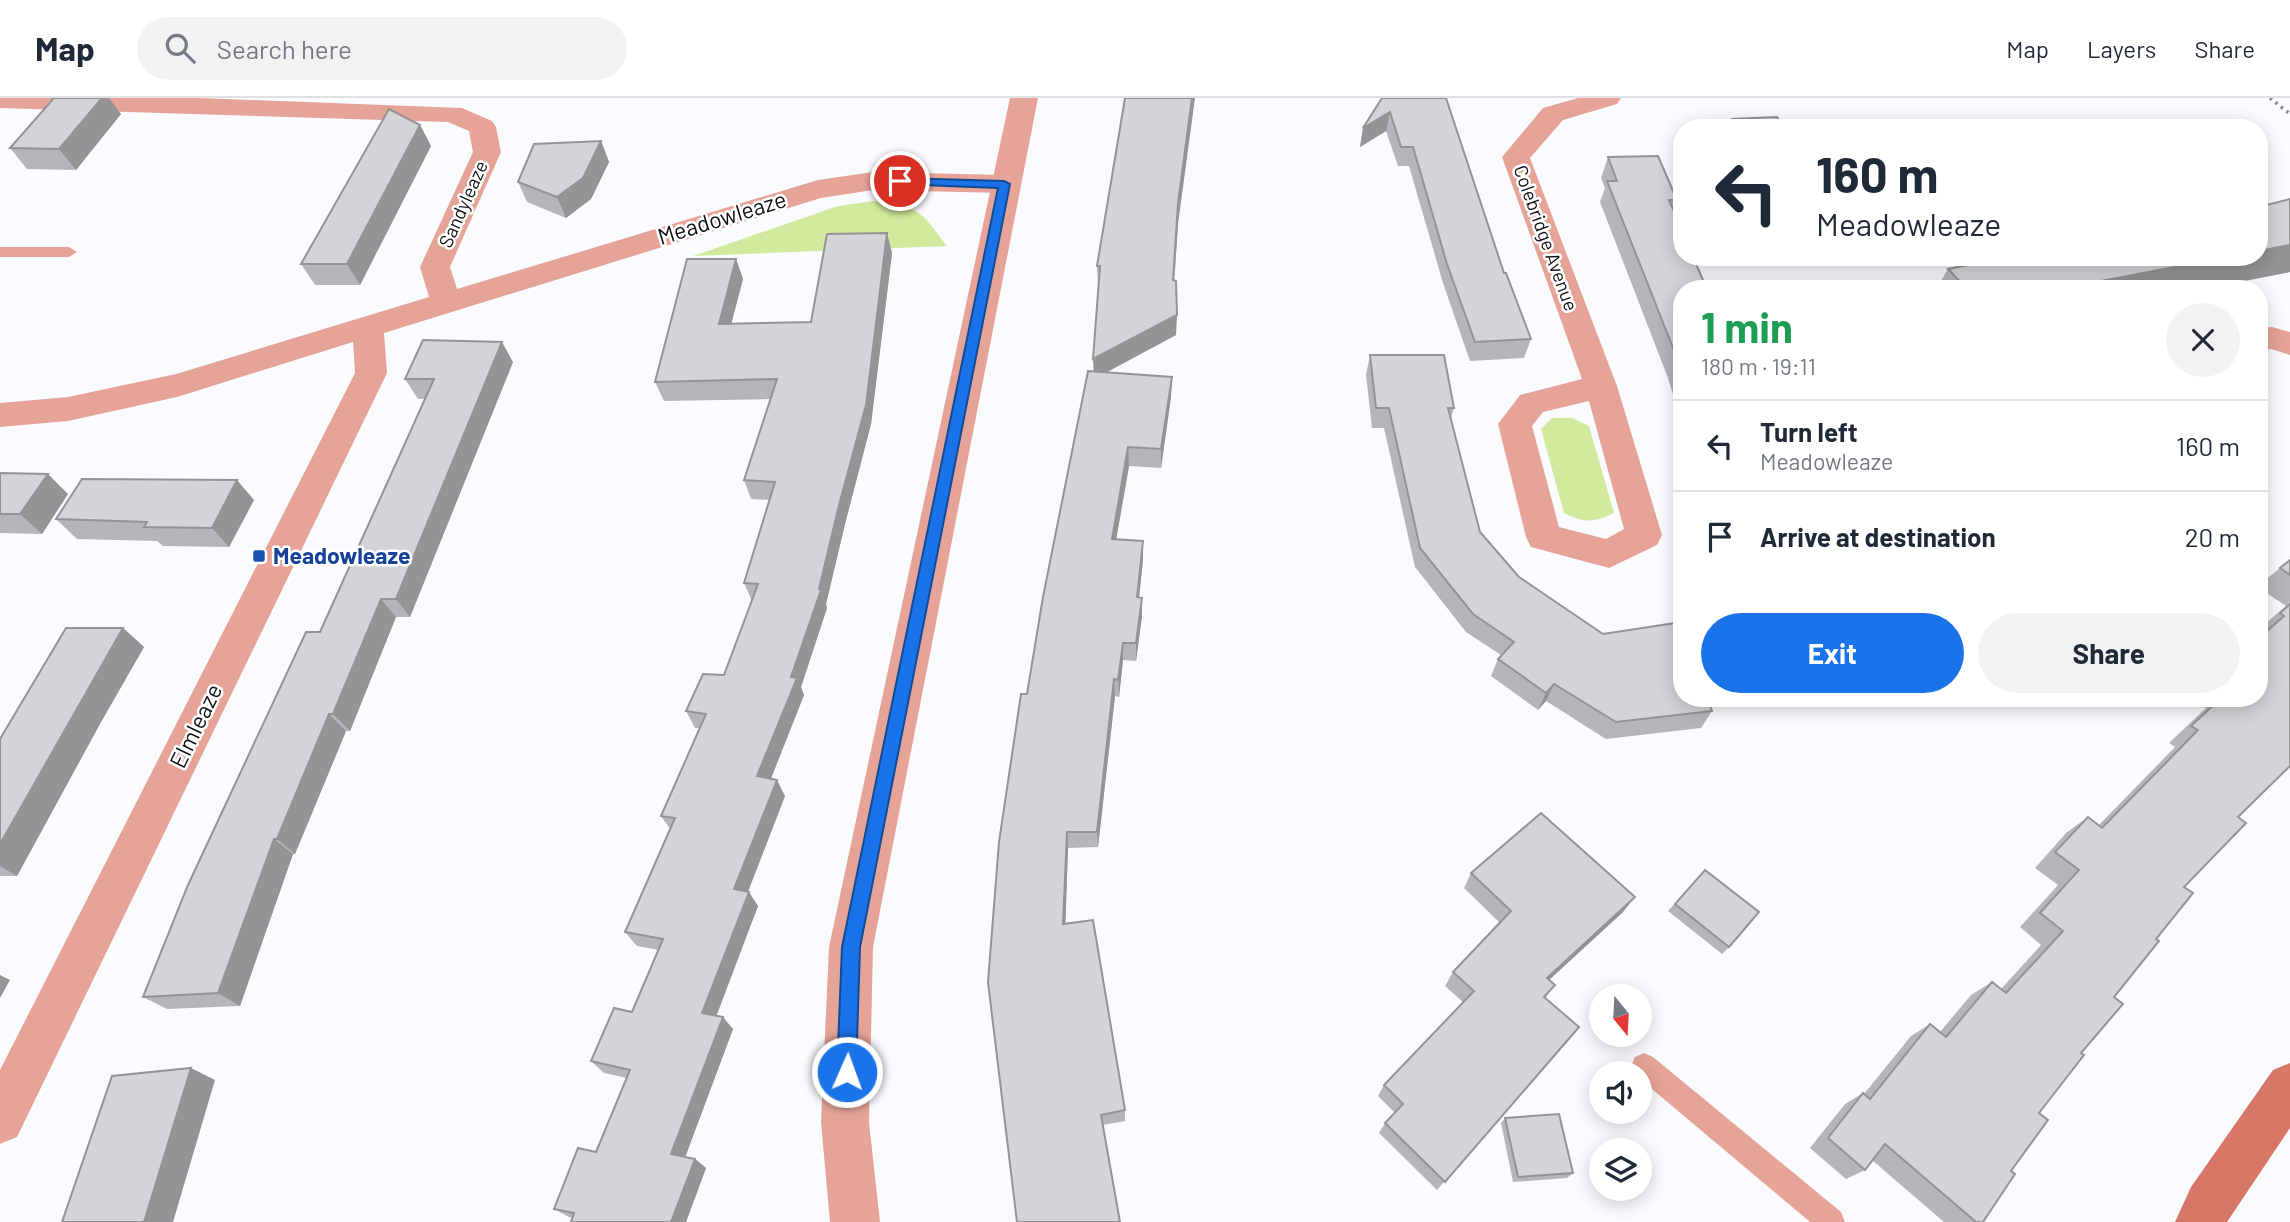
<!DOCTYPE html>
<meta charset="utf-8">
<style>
body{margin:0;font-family:Barlow,sans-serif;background:#f2f2f3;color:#1f2937;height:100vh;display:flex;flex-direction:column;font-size:26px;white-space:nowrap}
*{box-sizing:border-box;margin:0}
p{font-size:23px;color:#747a83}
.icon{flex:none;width:38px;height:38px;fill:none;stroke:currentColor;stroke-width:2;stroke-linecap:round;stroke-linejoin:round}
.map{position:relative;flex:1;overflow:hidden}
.side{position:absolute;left:1673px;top:182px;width:595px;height:427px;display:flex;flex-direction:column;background:#fff;border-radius:28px;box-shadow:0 4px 18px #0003}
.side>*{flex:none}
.hud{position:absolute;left:1673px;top:21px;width:595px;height:147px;border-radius:28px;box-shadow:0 4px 18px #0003;background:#fff;color:#1f2937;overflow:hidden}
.needle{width:46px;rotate:162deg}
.buttons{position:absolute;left:1589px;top:886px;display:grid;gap:14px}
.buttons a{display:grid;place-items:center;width:63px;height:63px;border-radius:50%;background:#fff;box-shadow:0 4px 18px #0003;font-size:35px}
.pin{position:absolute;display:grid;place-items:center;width:60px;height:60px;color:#fff;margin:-30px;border:4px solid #fff;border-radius:50%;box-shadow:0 2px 7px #0007}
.me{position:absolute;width:77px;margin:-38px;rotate:2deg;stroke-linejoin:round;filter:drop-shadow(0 0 5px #0008)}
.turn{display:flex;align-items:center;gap:24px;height:147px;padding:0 28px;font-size:32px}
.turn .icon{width:91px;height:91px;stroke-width:2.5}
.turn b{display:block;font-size:49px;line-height:60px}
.round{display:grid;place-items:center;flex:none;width:74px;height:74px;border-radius:37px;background:#f2f2f3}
.overview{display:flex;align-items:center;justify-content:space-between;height:119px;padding:0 28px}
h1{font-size:42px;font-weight:700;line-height:52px;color:#1e9e55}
.cta{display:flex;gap:14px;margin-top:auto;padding:14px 28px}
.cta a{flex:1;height:80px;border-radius:42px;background:#1a73e8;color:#fff;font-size:28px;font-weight:700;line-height:80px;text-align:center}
.cta a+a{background:#f2f2f3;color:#1f2937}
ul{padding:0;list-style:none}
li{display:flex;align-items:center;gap:21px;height:91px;padding:0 28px;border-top:2px solid #e0e1e3}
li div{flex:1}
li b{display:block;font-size:26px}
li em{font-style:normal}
header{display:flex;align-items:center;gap:42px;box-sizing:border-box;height:98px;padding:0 35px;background:#fff;border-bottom:2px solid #e0e1e3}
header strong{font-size:33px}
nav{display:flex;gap:38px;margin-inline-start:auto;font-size:24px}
.search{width:490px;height:63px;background:#f2f2f3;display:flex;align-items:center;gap:18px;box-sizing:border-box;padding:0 24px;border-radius:38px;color:#747a83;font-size:26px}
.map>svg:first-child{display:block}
.green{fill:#d2ea9d}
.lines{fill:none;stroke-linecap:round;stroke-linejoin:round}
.path{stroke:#88898b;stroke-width:3.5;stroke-dasharray:2.5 4.5;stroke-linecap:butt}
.service{fill:#e6a498;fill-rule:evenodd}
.minor{fill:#e6a498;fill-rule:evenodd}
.tertiary{fill:#e6a498;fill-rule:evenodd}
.secondary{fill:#d77768;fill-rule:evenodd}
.wall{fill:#b5b6b9}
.shaded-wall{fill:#949496}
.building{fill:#d3d4d7;stroke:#949496;stroke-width:2}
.route{fill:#1a73e8;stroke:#114b97;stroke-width:2}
.transit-dot{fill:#1a4fb4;stroke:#fff;stroke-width:2.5}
.labels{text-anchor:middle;stroke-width:5;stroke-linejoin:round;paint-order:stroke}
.far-street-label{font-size:19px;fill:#101112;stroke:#fff}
.street-label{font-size:23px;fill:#101112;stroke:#fff}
.transit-label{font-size:23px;font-weight:bold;fill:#164399;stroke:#fff;text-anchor:start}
</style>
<header>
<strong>Map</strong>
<div class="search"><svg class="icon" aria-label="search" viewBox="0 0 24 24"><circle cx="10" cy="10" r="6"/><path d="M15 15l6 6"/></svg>Search here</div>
<nav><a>Map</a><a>Layers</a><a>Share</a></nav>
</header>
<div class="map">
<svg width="2290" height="1124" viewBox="0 0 2290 1124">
<rect width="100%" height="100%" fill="#fafbfe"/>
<!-- green -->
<g class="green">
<path d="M874 103C920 109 919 111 947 148L693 158 838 108Z"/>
<path d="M1552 320H1572L1589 328 1614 415C1594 425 1584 425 1564 415L1541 331Z"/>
</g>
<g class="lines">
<!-- path -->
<polyline class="path" points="2270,0 2290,16"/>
<!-- service -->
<g class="service">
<polygon points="0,149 69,149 77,154 69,159 0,159"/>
<polygon points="1644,955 1653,959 1841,1114 1845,1124 1810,1124 1640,981 1640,975 1634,975 1631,968 1635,959"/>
</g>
<!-- minor -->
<g class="minor">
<polygon points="0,0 200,0 462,10 492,23 496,29 501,54 450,169 457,191 818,82 873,74 1004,77 1014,80 1018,86 1014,92 1004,95 873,92 821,100 384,235 387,275 17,1039 0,1046 0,972 355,275 353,244 177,299 68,323 0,329 0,305 68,299 176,276 429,199 420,169 473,54 469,33 448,24 0,10"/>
<path d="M1578 0H1621L1617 6 1563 22 1530 60 1617 288 1662 437 1657 447 1609 470 1531 449 1526 439 1498 326 1520 297 1582 281 1502 59 1543 10ZM1589 303 1624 431 1606 441 1559 429 1532 328 1543 314Z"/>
<polygon points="2272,229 2290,234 2290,257 2271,251 2259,252 2259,230"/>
</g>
<!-- tertiary -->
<polygon class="tertiary" points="1010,0 1038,0 873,849 869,1024 880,1124 830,1124 821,1024 829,849"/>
<!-- secondary -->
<polygon class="secondary" points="2290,965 2290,1030 2227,1124 2175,1124 2191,1089 2273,972"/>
</g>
<!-- wall -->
<g class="wall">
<polygon points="54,0 109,0 121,16 76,72 27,71 10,50"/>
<polygon points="1382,0 1504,175 1531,241 1524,260 1470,263 1443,185 1409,68 1398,68 1386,33 1360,49 1363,30"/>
<polygon points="1732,21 1783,30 1728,30"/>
<polygon points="420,27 431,48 360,187 315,187 301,166"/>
<polygon points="601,43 609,64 591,101 566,120 527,104 518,84"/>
<polygon points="1608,59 1677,102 1673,111 1682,191 1682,325 1668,280 1600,104 1605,90 1601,80"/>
<polygon points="2290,101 2290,174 2202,191 1936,191 1948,171 2259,159"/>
<polygon points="1178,126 1174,183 1176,237 1107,274 1172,279 1171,299 1161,370 1129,368 1116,441 1143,462 1139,500 1142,518 1136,563 1123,562 1119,599 1115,598 1098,749 1068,750 1065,826 1125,1012 1125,1023 1103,1027 1017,1124 1027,596 1094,273 1099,188 1098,188 1097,168"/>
<polygon points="887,135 892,155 871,326 845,426 826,506 827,510 801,589 804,597 771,681 785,698 748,794 758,808 716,917 733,931 685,1059 695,1061 706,1070 686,1124 571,1124 573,1120 569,1119 554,1111 596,1054 627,980 604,975 591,963 632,914 659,852 637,848 625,834 670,731 661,718 699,630 695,630 686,613 724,577 752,503 744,485 770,402 751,401 744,382 771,301 664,303 655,284 736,161 743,181 731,226 811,224"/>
<polygon points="1370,257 1454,310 1451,320 1480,434 1519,479 1682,600 1768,600 1711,609 1712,613 1701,630 1606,641 1546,603 1538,612 1491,578 1498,561 1501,557 1466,534 1415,469 1384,330 1372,330 1366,277"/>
<polygon points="513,264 410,519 396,519 350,633 346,633 295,756 293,756 240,908 167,911 143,899 320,534 425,301 418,301 405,281"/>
<polygon points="0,375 68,396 42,436 0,435"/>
<polygon points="254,402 229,449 163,448 157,443 77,441 56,421"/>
<polygon points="2290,462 2290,668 2238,719 2184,789 2156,841 2114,899 2081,955 2039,1015 2011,1073 1983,1124 1944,1124 1872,1062 1865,1072 1846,1081 1810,1050 1845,1006 1863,995 1864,996 1911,938 1930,926 1940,934 1971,897 1992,884 2001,891 2041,847 2020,829 2058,787 2035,770 2066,735 2088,719 2099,727 2175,649 2169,645 2206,610 2192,600 2259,600 2259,538 2261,536 2259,535 2259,531 2286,508 2259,490 2259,487"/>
<polygon points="123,530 144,549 101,624 17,778 0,778 0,641"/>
<polygon points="1705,772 1729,849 1722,856 1668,813"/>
<polygon points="1471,775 1623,814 1549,882 1555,887 1545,900 1579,929 1437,1092 1379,1035 1385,1025 1395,1015 1378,998 1384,987 1463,904 1445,888 1453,874 1499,824 1464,790"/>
<polygon points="1505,1020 1573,1075 1567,1080 1513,1084 1501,1025"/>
</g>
<!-- shaded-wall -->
<g class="shaded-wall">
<polygon points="102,0 109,0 121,16 76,72 59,51"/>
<polygon points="1192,0 1195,0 1178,126 1173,203 1178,105"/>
<polygon points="1390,14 1386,33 1360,49 1363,30"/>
<polygon points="420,27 431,48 360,187 347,166"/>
<polygon points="601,43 609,64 591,101 566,120 557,99"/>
<polygon points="887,135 892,155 871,326 845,426 826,506 827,510 801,589 804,597 765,695 757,678 819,491"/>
<polygon points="2290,147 2290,174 2202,191 2060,191 2226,159 2259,159 2259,153"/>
<polygon points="736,161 743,181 726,246 719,226"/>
<polygon points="1177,217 1176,237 1094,281 1093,261"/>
<polygon points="502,244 513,264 410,519 396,501"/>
<polygon points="1172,279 1171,299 1161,370 1161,351"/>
<polygon points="1128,349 1129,368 1113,460 1112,441"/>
<polygon points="48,376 68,396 42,436 20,416"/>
<polygon points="237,382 254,402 229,449 212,430"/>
<polygon points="1143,443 1143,462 1137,518 1137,499"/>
<polygon points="1142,500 1142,518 1136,563 1136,545"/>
<polygon points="381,501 396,519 350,633 333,616"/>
<polygon points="123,530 144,549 101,624 17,778 0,768 0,746"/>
<polygon points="1123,545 1123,562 1119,599 1118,582"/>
<polygon points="1114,581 1115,598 1098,749 1097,734"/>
<polygon points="1554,586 1546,603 1538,612 1546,595"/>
<polygon points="329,616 346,633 295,756 277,741"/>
<polygon points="777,682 785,698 743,806 734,791"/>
<polygon points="1067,734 1068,750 1065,840 1063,826"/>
<polygon points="274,741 293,756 240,908 218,895"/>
<polygon points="749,794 758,808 713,927 702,915"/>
<polygon points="1635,799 1623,814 1537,893 1547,880"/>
<polygon points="0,877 10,882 0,900"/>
<polygon points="723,919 733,931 683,1065 671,1056"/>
<polygon points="191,970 215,982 173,1124 144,1124"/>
<polygon points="695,1061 706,1070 686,1124 671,1124"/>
</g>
<!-- building -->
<g class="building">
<polygon points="54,0 102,0 59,51 10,50"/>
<polygon points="1125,0 1192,0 1178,105 1173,182 1176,183 1177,217 1093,261 1100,168 1097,168"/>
<polygon points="1382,0 1446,0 1504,175 1506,175 1531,241 1475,244 1447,166 1413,49 1401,49 1390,14 1363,30"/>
<polygon points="389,11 420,27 347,166 301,166"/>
<polygon points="1777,19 1783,30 1736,30 1732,21"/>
<polygon points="601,43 583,80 557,99 518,84 534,46"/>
<polygon points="1658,58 1677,102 1669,102 1682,131 1682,159 1693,159 1707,191 1682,191 1682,275 1677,260 1607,83 1617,83 1608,59"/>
<polygon points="2290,101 2290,147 2259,153 2259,109"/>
<polygon points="887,135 866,307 839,407 819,491 821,492 791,579 797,580 757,678 777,682 734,791 749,794 702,915 723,919 671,1056 695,1061 671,1124 571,1124 574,1115 554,1111 578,1050 596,1054 630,972 591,963 614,910 632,914 663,841 625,834 675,720 661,718 706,616 686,613 703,576 724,577 758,486 744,485 775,384 744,382 777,281 655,284 687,161 736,161 719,226 811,224 827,136"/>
<polygon points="2008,159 2226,159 2060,191 1967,191 1948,171"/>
<polygon points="423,242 502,244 396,501 381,501 333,616 329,616 277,741 274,741 218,895 143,899 188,787 306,534 320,534 434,281 405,281"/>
<polygon points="1370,257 1444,257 1454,310 1448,310 1480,434 1519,479 1603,536 1682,524 1682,600 1707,600 1712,613 1616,624 1554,586 1546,595 1498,561 1514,544 1473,516 1420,450 1389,310 1376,310"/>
<polygon points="1088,273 1172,279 1161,351 1128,349 1112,441 1143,443 1137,499 1142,500 1136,545 1123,545 1118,582 1114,581 1097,734 1067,734 1063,826 1093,822 1125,1012 1101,1017 1120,1124 1017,1124 988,884 999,744 1021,596 1027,596 1043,499"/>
<polygon points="0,375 48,376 20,416 0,416"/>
<polygon points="82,381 237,382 212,430 144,429 147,424 56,421"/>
<polygon points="2290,462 2290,477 2280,470"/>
<polygon points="2290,506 2290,668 2238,719 2246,725 2184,789 2193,795 2156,841 2159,843 2114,899 2123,906 2081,955 2084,957 2039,1015 2048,1022 2011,1073 2015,1076 1983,1124 1976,1124 1885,1046 1865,1072 1828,1040 1863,995 1870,1001 1930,926 1946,939 1992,884 2006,895 2063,833 2040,815 2079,772 2055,754 2088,719 2102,730 2198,632 2191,628 2221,600 2259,600 2259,540 2284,518 2280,515"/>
<polygon points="66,530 123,530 0,746 0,641"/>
<polygon points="1541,715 1635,799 1547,880 1555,887 1544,899 1579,929 1445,1084 1385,1025 1403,1006 1384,987 1474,893 1453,874 1511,813 1471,775"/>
<polygon points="1705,772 1759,814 1729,849 1675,806"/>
<polygon points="191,970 144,1124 62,1124 112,978"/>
<polygon points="1559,1016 1573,1075 1518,1079 1505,1020"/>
</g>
<!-- route -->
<polygon class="route" points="900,80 1004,83 1010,86 860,849 856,974 854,981 847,984 840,981 837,974 842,849 998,90 896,86 894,83"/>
<!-- markers -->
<rect class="transit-dot" x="252" y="451" width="14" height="14" rx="3.5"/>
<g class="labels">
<!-- far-street labels -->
<g class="far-street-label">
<text transform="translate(463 106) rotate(-66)" y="7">Sandyleaze</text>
<text transform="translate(1546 140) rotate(70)" y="7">Colebridge Avenue</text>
</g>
<!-- street labels -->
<g class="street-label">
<text transform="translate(722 120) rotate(-17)" y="8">Meadowleaze</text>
<text transform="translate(196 628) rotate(-64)" y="8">Elmleaze</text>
</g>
<!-- transit labels -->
<g class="transit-label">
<text x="273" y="466">Meadowleaze</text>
</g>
</g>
</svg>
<div class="buttons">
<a><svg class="needle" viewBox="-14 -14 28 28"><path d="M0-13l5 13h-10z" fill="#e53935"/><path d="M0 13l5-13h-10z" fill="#747a83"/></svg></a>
<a><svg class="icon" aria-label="sound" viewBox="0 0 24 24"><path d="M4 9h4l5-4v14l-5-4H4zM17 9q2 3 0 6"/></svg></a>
<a><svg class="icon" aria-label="layers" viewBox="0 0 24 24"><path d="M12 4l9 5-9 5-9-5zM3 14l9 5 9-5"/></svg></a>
</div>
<div class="pin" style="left:900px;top:83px;background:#d93025"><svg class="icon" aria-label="arrive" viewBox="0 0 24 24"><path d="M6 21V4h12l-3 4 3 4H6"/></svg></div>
<svg class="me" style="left:847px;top:974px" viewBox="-20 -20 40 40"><circle r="17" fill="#1a73e8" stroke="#fff" stroke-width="3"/><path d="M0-11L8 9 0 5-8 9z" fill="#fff"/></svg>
<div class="hud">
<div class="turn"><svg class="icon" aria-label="left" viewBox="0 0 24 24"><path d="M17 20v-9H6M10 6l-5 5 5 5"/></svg><div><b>160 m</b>Meadowleaze</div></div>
</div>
<section class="side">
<div class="overview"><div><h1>1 min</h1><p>180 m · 19:11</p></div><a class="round"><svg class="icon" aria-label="close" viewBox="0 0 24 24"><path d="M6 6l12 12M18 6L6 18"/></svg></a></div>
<ul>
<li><svg class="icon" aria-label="left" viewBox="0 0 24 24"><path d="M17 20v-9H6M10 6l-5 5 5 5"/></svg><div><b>Turn left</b><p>Meadowleaze</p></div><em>160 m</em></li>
<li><svg class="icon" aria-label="arrive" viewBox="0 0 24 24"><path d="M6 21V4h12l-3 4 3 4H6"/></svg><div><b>Arrive at destination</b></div><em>20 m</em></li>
</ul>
<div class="cta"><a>Exit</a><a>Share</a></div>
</section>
</div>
